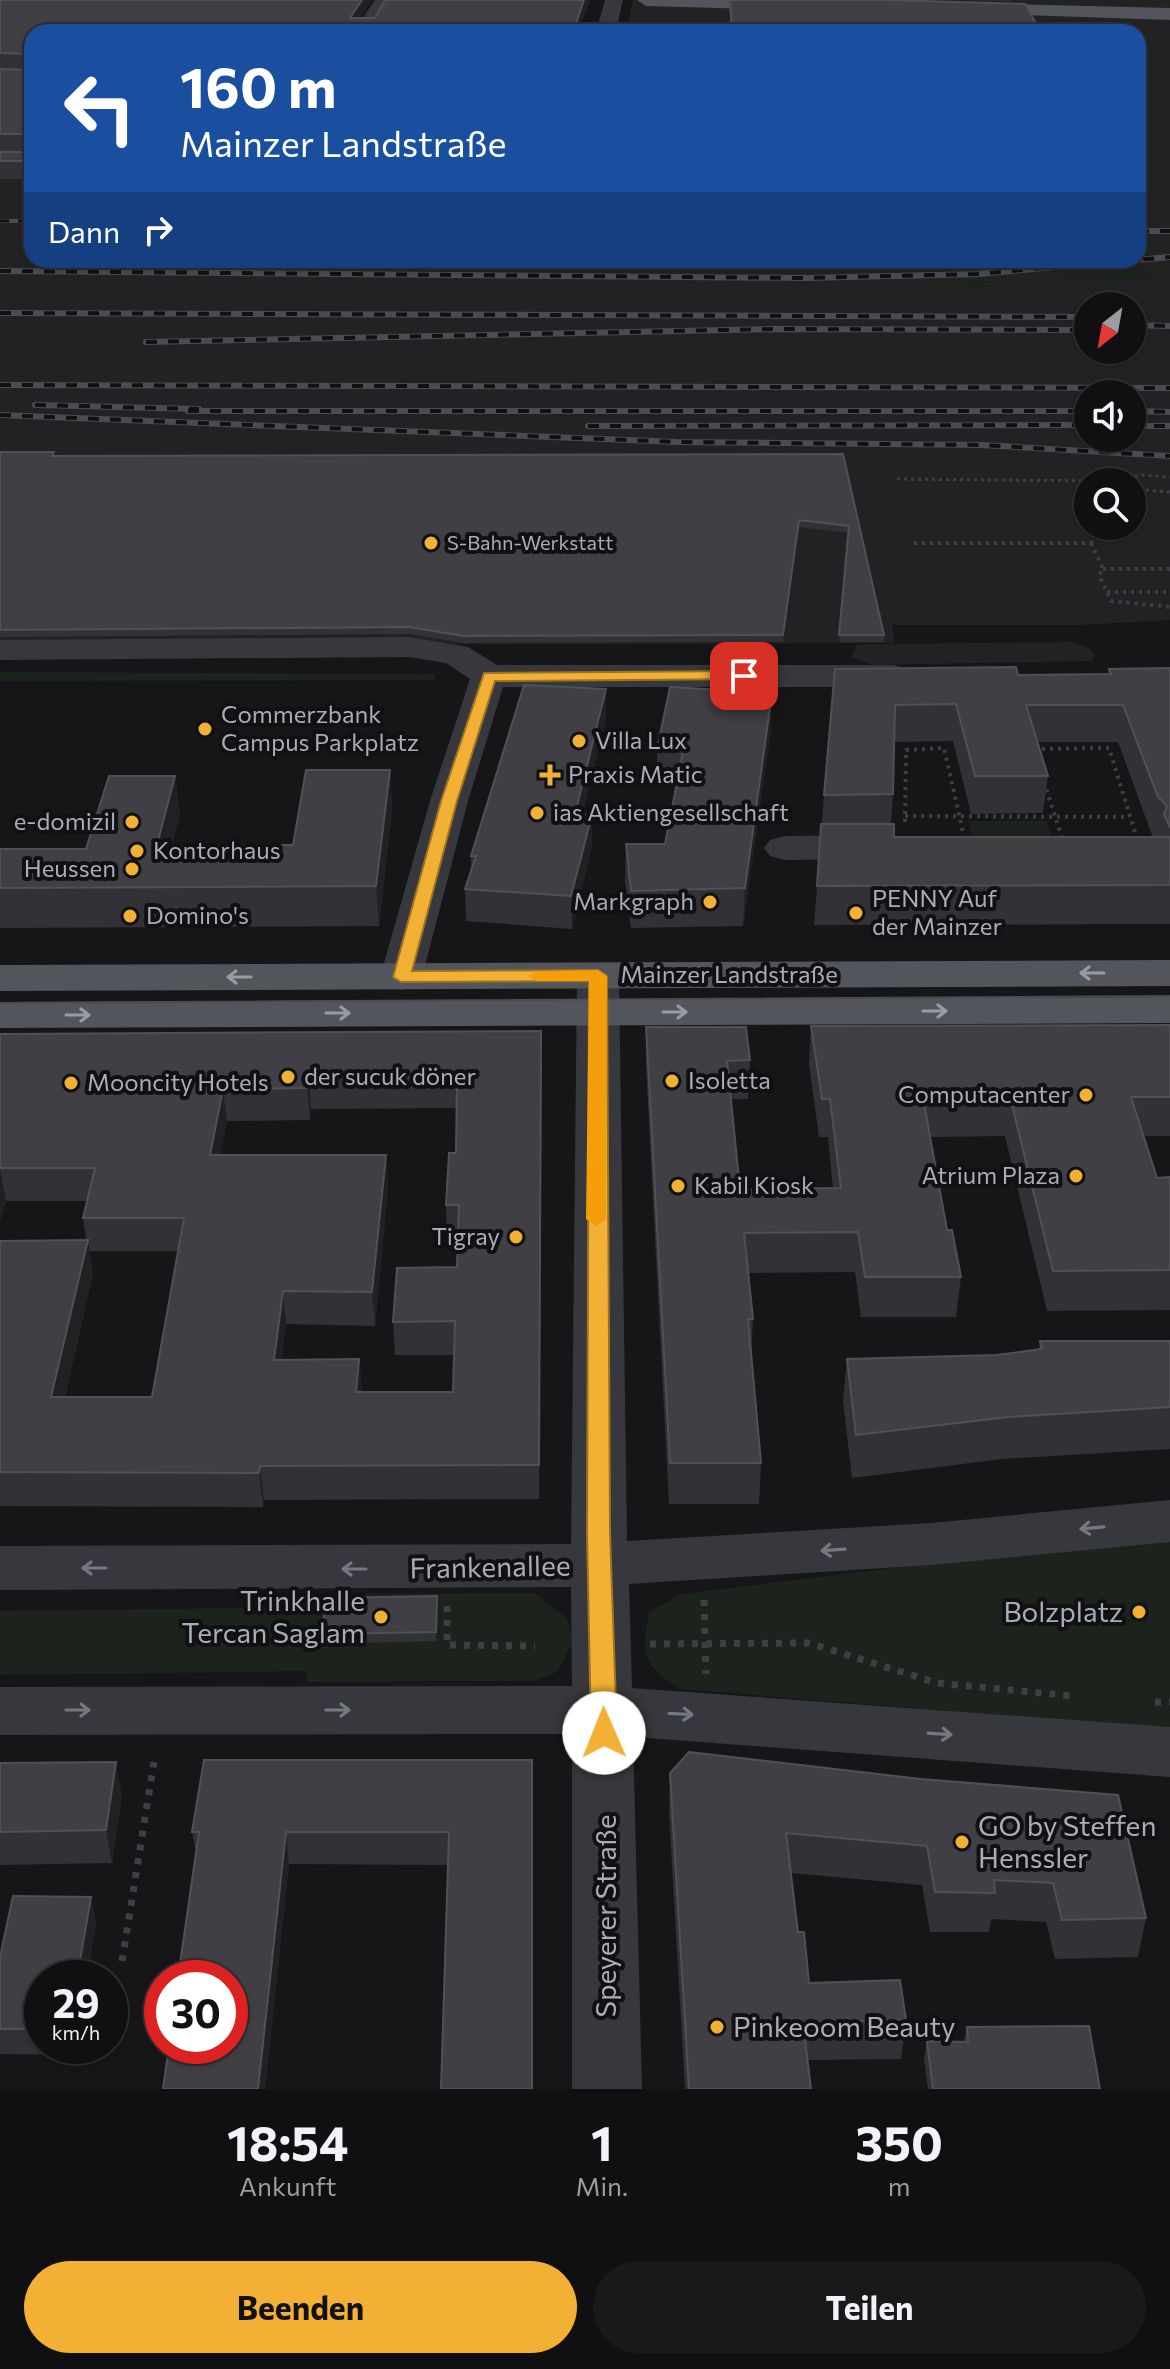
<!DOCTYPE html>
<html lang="de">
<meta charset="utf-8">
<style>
body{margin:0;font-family:Commissioner,sans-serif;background:#19191b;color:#f1f3f6;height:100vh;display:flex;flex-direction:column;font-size:30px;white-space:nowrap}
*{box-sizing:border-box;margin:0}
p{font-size:26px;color:#9c9d9f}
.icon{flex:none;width:44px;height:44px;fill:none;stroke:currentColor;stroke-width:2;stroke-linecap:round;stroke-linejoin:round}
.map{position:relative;height:2089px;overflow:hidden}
.sheet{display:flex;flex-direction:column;background:#101012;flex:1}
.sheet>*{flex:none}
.guide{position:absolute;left:24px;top:24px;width:1122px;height:244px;border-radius:24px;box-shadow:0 2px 6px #0004,0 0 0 2px #303032;background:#1a4fa0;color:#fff;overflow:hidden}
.needle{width:52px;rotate:211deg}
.fabs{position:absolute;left:1074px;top:292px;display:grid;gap:16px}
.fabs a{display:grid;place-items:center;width:72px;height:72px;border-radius:50%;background:#101012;box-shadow:0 2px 6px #0004,0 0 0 2px #303032;font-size:40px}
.speed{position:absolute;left:24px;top:1960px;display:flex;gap:16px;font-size:40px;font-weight:700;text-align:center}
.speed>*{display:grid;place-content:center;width:104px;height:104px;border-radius:50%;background:#101012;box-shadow:0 2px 6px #0004,0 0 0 2px #303032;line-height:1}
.speed small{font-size:20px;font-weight:400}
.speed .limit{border:12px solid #d22;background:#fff;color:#111}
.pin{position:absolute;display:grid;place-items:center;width:68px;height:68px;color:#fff;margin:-34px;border-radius:16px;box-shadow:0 4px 12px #0006}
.me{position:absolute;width:88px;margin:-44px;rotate:359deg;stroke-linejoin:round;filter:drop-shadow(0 0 6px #0008)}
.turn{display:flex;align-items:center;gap:28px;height:168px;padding:0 24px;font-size:36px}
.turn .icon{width:104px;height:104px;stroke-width:2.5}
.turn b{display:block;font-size:56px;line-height:68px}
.then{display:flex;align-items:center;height:76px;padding:0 24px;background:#0003;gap:16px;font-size:30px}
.eta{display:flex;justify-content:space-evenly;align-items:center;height:136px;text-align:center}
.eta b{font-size:48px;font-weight:700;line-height:56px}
.action{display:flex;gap:16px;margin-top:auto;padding:16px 24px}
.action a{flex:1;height:92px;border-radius:48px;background:#f2b134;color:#111;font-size:32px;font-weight:700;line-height:92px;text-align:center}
.action a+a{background:#19191b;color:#f1f3f6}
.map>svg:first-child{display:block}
.built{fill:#222225;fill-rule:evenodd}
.green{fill:#1c231d}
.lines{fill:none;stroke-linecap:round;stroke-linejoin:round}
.path-far2{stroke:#3d3f44;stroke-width:3;stroke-dasharray:3 4;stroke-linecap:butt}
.path-far1{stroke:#3d3f44;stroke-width:4;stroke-dasharray:3 5;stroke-linecap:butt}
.path{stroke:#3d3f44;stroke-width:7;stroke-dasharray:6 8;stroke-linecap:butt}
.minor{fill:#37383d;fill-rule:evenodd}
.major{fill:#53555c;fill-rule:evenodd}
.tram{stroke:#4a4c52;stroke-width:2}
.rail-far1-casing{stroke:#4a4c52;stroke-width:4}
.rail-casing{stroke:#4a4c52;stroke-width:6}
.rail-far1{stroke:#111113;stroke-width:3;stroke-dasharray:9;stroke-linecap:butt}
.rail{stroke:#111113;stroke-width:4;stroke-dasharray:11;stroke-linecap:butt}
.wall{fill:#323236;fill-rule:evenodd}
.shaded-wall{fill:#212124}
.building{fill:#3f3f44;stroke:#4f5156;stroke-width:2;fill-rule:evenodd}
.oneway{stroke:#979ba6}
.oneway2{stroke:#757881}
.route{fill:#f2b134;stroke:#9d7322;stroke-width:2}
.slow{fill:#f59e0b}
.poi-dot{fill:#f2b134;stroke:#111113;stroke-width:3}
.labels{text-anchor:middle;stroke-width:8;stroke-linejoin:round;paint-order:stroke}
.far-poi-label{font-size:20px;fill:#a8adb8;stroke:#111113;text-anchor:start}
.poi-label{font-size:24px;fill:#a8adb8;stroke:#111113;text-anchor:start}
.street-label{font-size:24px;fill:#a8adb8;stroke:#111113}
.near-street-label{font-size:28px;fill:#a8adb8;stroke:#111113}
.near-poi-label{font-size:28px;fill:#a8adb8;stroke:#111113;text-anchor:end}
</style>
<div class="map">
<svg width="1170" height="2089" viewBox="0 0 1170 2089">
<rect width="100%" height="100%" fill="#161618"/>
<!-- built -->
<g class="built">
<path d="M633 0H1170V620L1080 625H892L895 643 0 646V168H32V260H1138V32H626ZM1088 306H1132V350H1088ZM1088 394H1132V438H1088ZM1088 482H1132V526H1088Z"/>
<polygon points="1071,642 1088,647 1095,655 1092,661 873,665 851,657 857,645 870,644"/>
</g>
<!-- green -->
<g class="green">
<polygon points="1170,267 1170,277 928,290 920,284 1058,278"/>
<polygon points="0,672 435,674 434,680 0,681"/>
<polygon points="968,821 1047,821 1053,841 973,841"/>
<path d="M1170 1541V1729L680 1689C642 1664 641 1656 649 1612L681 1594 910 1566Z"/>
<polygon points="535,1593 567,1618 573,1642 557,1672 534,1681 307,1682 307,1671 0,1675 0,1611 326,1607 327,1594"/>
</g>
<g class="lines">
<!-- path-far2 -->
<g class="path-far2">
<polyline points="897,479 1104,481 1143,475 1170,477"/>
<polyline points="1132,489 1170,492"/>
<polyline points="1099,530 1101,526"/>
</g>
<!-- path-far1 -->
<g class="path-far1">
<polyline points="914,543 1091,543"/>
<polyline points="1091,543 1103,569 1099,575 1111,601 1170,607"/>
<polyline points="1091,543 1100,528"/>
<polyline points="1103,569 1170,569"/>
<polyline points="1107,592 1170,592"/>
<polyline points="1034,749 1109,748 1138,842"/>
<polyline points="1044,782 1063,841"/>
<polyline points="905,816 1128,817"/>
<polyline points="905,822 906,750 944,748 965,841"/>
</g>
<!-- path -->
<g class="path">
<polyline points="704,1600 706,1674"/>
<polyline points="447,1606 447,1645 535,1646"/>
<polyline points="650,1644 809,1643 937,1683 1073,1696"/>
<polyline points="1155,1702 1170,1702"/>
<polyline points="122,1961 154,1762"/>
</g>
<!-- minor -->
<g class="minor">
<polygon points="375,0 393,0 373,32 353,32"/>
<polygon points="605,0 623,0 616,32 596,32"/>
<polygon points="409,637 468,647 497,665 894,665 906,669 912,676 906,683 894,687 503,687 468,801 422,977 416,986 401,990 386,986 380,977 430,801 470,679 446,663 409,657 0,660 0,640"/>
<polygon points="881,835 895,839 901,847 895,855 881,859 784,860 770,856 764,848 770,840 784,836"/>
<polygon points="598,963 613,967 619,976 627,1541 931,1523 1170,1500 1170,1542 931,1565 629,1584 632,1688 1170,1727 1170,1777 633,1737 642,2089 572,2089 572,1734 0,1735 0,1687 572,1686 571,1587 0,1590 0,1546 571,1544 577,976 583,967"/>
</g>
<!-- major -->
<g class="major">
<polygon points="637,0 793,0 796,4 787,10 646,6"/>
<polygon points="968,3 1170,8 1170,20 961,13 959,9"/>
<polygon points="1170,960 1170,986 0,991 0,965"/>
<polygon points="1170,997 1170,1023 0,1028 0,1002"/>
</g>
<!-- tram -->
<polyline class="tram" points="0,1003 1170,996"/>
<!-- rail-far1 casing -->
<g class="rail-far1-casing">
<polyline id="rail-far1" points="0,221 32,221"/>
</g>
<!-- rail casing -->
<g class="rail-casing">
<g id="rail">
<polyline points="1138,231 1170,231"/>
<polyline points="0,271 806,278 977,274 1170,257"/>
<polyline points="0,313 1088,317"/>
<polyline points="1132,325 1170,326"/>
<polyline points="146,342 772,329 1088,330"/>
<polyline points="0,385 1170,388"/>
<polyline points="35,405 199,409"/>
<polyline points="188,411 1088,411"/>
<polyline points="1132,411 1170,412"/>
<polyline points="0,415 677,442 982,445 1170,456"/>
<polyline points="588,426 1088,425"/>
<polyline points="1132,426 1170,426"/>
</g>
</g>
<!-- rail-far1 -->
<use href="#rail-far1" class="rail-far1"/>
<!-- rail -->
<use href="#rail" class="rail"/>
</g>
<!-- wall -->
<g class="wall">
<polygon points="0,0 361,18 375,18 385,0 590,0 578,32 32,32 32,179 0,179"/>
<polygon points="729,0 1041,32 731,32"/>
<polygon points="961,0 1012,0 1012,1"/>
<polygon points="0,452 54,452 54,456 843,454 884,635 884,642 839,642 849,533 799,527 783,642 464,643 409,634 0,637"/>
<path d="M1170 668V924L814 925 824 795 835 669 1018 675 1108 674 1109 669ZM953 741 971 814 1043 813 1048 776 1038 742H1118L1152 835 1154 837H894L891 824 893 794 894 742Z"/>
<polygon points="606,689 606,720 582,814 592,846 572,929 466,921 465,889 471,870 471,856"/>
<polygon points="771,728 743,926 631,928 625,882 626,844 665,844 676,787 657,785 657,749"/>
<polygon points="390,770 392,809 379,926 0,928 0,849 86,849 175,776 180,814 172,845 293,845"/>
<polygon points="1170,1025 1170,1136 1143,1136 1157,1178 1170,1177 1170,1310 1047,1311 1005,1136 930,1137 947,1230 961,1277 956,1317 861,1317 855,1272 748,1273 753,1319 751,1356 761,1463 759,1504 669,1504 646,1065 646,1027 750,1060 748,1099 731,1099 740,1189 833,1188 828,1137 819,1137 809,1064 811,1026"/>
<path d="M0 1034 542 1063 539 1499 264 1500 263 1507 0 1506V1245L86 1240 83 1218 87 1201H6L0 1221ZM456 1108V1153L446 1205 447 1238H458L457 1267 393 1322 395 1355H454L453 1392H362L359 1359 281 1360 286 1324 375 1326 388 1187 386 1155H220L227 1121 310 1120 311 1109ZM89 1251H178L152 1397H65L93 1273Z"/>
<polygon points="1040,1341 1170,1341 1170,1449 1002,1459 852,1478 843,1401 847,1359 997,1355 1039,1350"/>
<polygon points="437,1596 436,1641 324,1644 323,1634"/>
<polygon points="0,1763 122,1795 112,1863 0,1865"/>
<polygon points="670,1773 921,1779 1146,1918 1138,1957 1055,1959 1046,1922 991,1919 989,1932 930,1932 922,1885 791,1873 798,1932 809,1983 906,2020 901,2059 808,2060 811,2089 685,2089 669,1812"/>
<polygon points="532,1793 448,1865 289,1864 265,2089 163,2089 196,1853 192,1832"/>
<polygon points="91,1897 96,1923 87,1978 42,1978 42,2046 75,2046 73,2055 0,2054 0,1957"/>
<polygon points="967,2027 1100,2089 928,2089 924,2059 927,2041 964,2041"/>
</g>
<!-- shaded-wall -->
<g class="shaded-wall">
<polygon points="362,0 372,0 352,32 350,18"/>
<polygon points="584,0 590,0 578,32 573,32"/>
<polygon points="606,689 606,720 575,845 575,814"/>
<polygon points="772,693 771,728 743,926 745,888"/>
<polygon points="390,770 392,809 379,926 376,886"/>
<polygon points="175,776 180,814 162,885 157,845"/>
<polygon points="592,815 592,846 572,929 571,896"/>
<polygon points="542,1063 539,1499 539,1465"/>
<polygon points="309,1077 311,1109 310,1120 307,1088"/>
<polygon points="223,1089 227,1121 214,1188 210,1155"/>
<polygon points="386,1155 388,1187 375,1326 372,1292"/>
<polygon points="0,1169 6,1201 0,1221"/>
<polygon points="88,1240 93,1273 57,1431 51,1397"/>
<polygon points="283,1291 286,1324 277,1394 274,1360"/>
<polygon points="359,1359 362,1393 356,1392"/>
<polygon points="260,1466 264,1500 263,1507 259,1473"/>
<polygon points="116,1762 122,1795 112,1863 106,1830"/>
<polygon points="286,1832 289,1864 265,2089 258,2089"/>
<polygon points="91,1897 96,1923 87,1978 77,1978"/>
</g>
<!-- building -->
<g class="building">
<polygon points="0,0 362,0 350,18 375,18 385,0 584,0 573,32 32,32 32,54 0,53"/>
<polygon points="730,0 888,0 1025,4 1041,32 732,32"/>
<polygon points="0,69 32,70 32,161 0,161 0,152 32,152 32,134 0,134"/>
<polygon points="0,452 54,452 52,456 843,454 884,635 839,635 849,526 799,520 783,635 464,636 409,627 0,630"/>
<polygon points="1016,667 1018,675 1111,674 1109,669 1170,668 1170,828 1164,814 1167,806 1158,797 1123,705 1026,705 1048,776 975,776 956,704 895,705 893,794 824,795 835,669"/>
<polygon points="524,685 606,689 575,814 592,815 571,896 465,889 476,856 471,856"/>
<polygon points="670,687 772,693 745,888 631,891 626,844 665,844 683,751 657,749"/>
<polygon points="306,770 390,770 376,886 0,888 0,849 86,849 109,776 175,776 157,845 293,845"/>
<polygon points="821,824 894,824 894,837 1170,837 1170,885 817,886"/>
<polygon points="1170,1025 1170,1097 1131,1097 1157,1178 1170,1177 1170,1270 1053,1271 1010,1097 923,1098 947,1230 952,1230 961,1277 865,1277 858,1232 744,1233 753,1319 748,1319 761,1463 670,1463 646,1027 746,1027 750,1060 727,1061 740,1189 841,1188 830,1099 822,1099 811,1026"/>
<path d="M541 1031 539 1465 260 1466 259 1473 0 1472V1245L1 1241 88 1240 51 1397H152L184 1218H83L95 1168H0V1034ZM309 1077H457L456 1153H449L446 1205H459L457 1267 397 1268 393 1322 455 1321 453 1392H356L359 1359 274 1360 283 1291 372 1292 386 1155H210L223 1089 307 1088Z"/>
<polygon points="1040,1341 1170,1341 1170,1407 1008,1417 856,1435 847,1359 997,1355 1042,1349"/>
<polygon points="437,1596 436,1632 323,1634 325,1598"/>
<polygon points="689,1752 921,1779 1118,1795 1146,1918 1062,1920 1053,1883 994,1880 995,1893 935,1892 927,1846 786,1833 798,1932 804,1932 809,1983 900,1980 906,2020 803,2022 811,2089 689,2089 670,1773"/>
<polygon points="204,1760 532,1760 532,2089 441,2089 449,1832 286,1832 258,2089 163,2089 169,2046 230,2046 230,1978 178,1978 199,1832 192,1832"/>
<polygon points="116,1762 106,1830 0,1832 0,1763"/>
<polygon points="13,1896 91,1897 77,1978 42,1978 42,2029 0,2029 0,1957"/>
<polygon points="1089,2026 1100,2089 933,2089 927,2041 968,2042 967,2027"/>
</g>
<!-- one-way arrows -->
<defs><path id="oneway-shaft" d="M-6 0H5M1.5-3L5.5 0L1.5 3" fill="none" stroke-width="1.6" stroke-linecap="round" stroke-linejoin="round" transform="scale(2)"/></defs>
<g class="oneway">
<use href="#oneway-shaft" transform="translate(1092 973) rotate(180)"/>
<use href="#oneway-shaft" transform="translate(239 977) rotate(180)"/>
<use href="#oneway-shaft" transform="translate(935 1011)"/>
<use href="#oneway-shaft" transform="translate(675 1012)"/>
<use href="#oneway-shaft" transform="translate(338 1013)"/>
<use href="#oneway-shaft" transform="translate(78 1015)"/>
</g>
<g class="oneway2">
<use href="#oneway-shaft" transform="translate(1092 1528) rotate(175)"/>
<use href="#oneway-shaft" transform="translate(833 1550) rotate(176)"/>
<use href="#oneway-shaft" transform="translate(94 1568) rotate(-180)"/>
<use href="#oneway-shaft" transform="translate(354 1569) rotate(-180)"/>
<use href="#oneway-shaft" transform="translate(78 1710)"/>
<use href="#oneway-shaft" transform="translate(338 1710)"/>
<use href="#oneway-shaft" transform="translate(681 1714) rotate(3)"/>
<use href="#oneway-shaft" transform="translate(940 1734) rotate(4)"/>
</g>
<!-- route -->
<polygon class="route" points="744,671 749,673 749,679 495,681 457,801 412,971 598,970 607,976 610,1533 617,1733 613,1740 604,1743 595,1740 591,1733 587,1533 589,981 401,982 393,977 441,801 484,673"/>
<!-- slow -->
<polygon class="slow" points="598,970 607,976 606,1219 596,1226 586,1219 589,981 537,981 528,976 537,971"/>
<!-- markers -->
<g class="poi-dot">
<circle cx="431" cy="543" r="8"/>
<circle cx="205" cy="729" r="8"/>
<circle cx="579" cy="741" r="8"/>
<path d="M546 763h8v8h8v8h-8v8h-8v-8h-8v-8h8z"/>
<circle cx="537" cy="813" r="8"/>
<circle cx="132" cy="822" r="8"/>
<circle cx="137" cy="851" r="8"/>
<circle cx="132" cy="869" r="8"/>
<circle cx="710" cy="902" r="8"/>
<circle cx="856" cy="913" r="8"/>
<circle cx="130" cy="916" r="8"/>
<circle cx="288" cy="1077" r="8"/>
<circle cx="672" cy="1081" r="8"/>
<circle cx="71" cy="1083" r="8"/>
<circle cx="1086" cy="1095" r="8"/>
<circle cx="1076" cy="1176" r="8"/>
<circle cx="678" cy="1186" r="8"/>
<circle cx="516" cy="1237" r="8"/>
<circle cx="1139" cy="1612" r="8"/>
<circle cx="381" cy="1617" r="8"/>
<circle cx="962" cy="1842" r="8"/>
<circle cx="717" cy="2027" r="8"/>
</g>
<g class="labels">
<!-- far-poi labels -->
<g class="far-poi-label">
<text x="447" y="550">S-Bahn-Werkstatt</text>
</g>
<!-- poi labels -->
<g class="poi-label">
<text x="221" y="723">Commerzbank<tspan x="221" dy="28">Campus Parkplatz</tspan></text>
<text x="595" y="749">Villa Lux</text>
<text x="568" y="783">Praxis Matic</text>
<text x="553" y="821">ias Aktiengesellschaft</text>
<text x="116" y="830" text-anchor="end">e-domizil</text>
<text x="153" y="859">Kontorhaus</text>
<text x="116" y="877" text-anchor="end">Heussen</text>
<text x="872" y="907">PENNY Auf<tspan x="872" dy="28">der Mainzer</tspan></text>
<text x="694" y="910" text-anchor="end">Markgraph</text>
<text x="146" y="924">Domino's</text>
<text x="304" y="1085">der sucuk döner</text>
<text x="688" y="1089">Isoletta</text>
<text x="87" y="1091">Mooncity Hotels</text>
<text x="1070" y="1103" text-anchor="end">Computacenter</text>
<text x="1060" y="1184" text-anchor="end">Atrium Plaza</text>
<text x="694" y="1194">Kabil Kiosk</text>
<text x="500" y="1245" text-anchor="end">Tigray</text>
</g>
<!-- street labels -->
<g class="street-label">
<text x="729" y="983">Mainzer Landstraße</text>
</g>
<!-- near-street labels -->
<g class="near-street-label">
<text transform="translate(490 1567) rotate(-1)" y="10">Frankenallee</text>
<text transform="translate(606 1916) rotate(-90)" y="10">Speyerer Straße</text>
</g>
<!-- near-poi labels -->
<g class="near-poi-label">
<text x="365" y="1611">Trinkhalle<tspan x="365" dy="32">Tercan Saglam</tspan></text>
<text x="1123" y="1622">Bolzplatz</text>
<text x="978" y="1836" text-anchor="start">GO by Steffen<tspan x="978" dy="32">Henssler</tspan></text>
<text x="733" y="2037" text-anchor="start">Pinkeoom Beauty</text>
</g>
</g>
</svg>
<div class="fabs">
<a><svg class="needle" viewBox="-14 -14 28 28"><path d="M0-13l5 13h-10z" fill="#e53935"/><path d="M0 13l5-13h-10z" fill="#9c9d9f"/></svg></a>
<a><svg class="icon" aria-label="sound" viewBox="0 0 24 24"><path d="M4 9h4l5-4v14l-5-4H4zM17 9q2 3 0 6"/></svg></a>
<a><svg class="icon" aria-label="search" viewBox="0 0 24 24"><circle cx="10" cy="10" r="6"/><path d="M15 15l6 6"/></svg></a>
</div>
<div class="speed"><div>29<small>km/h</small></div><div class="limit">30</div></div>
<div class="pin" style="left:744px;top:676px;background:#d93025"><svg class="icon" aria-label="arrive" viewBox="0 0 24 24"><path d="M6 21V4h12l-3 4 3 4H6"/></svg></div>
<svg class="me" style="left:604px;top:1733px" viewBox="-20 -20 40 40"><circle r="19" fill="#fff"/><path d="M0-13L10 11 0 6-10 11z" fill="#f2b134"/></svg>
<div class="guide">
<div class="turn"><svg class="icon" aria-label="left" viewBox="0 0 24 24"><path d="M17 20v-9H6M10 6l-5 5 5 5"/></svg><div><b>160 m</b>Mainzer Landstraße</div></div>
<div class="then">Dann<svg class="icon" aria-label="right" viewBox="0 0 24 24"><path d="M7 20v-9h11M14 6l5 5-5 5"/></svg></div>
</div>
</div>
<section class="sheet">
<div class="eta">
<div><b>18:54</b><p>Ankunft</p></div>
<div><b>1</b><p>Min.</p></div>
<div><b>350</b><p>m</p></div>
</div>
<div class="action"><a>Beenden</a><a>Teilen</a></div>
</section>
